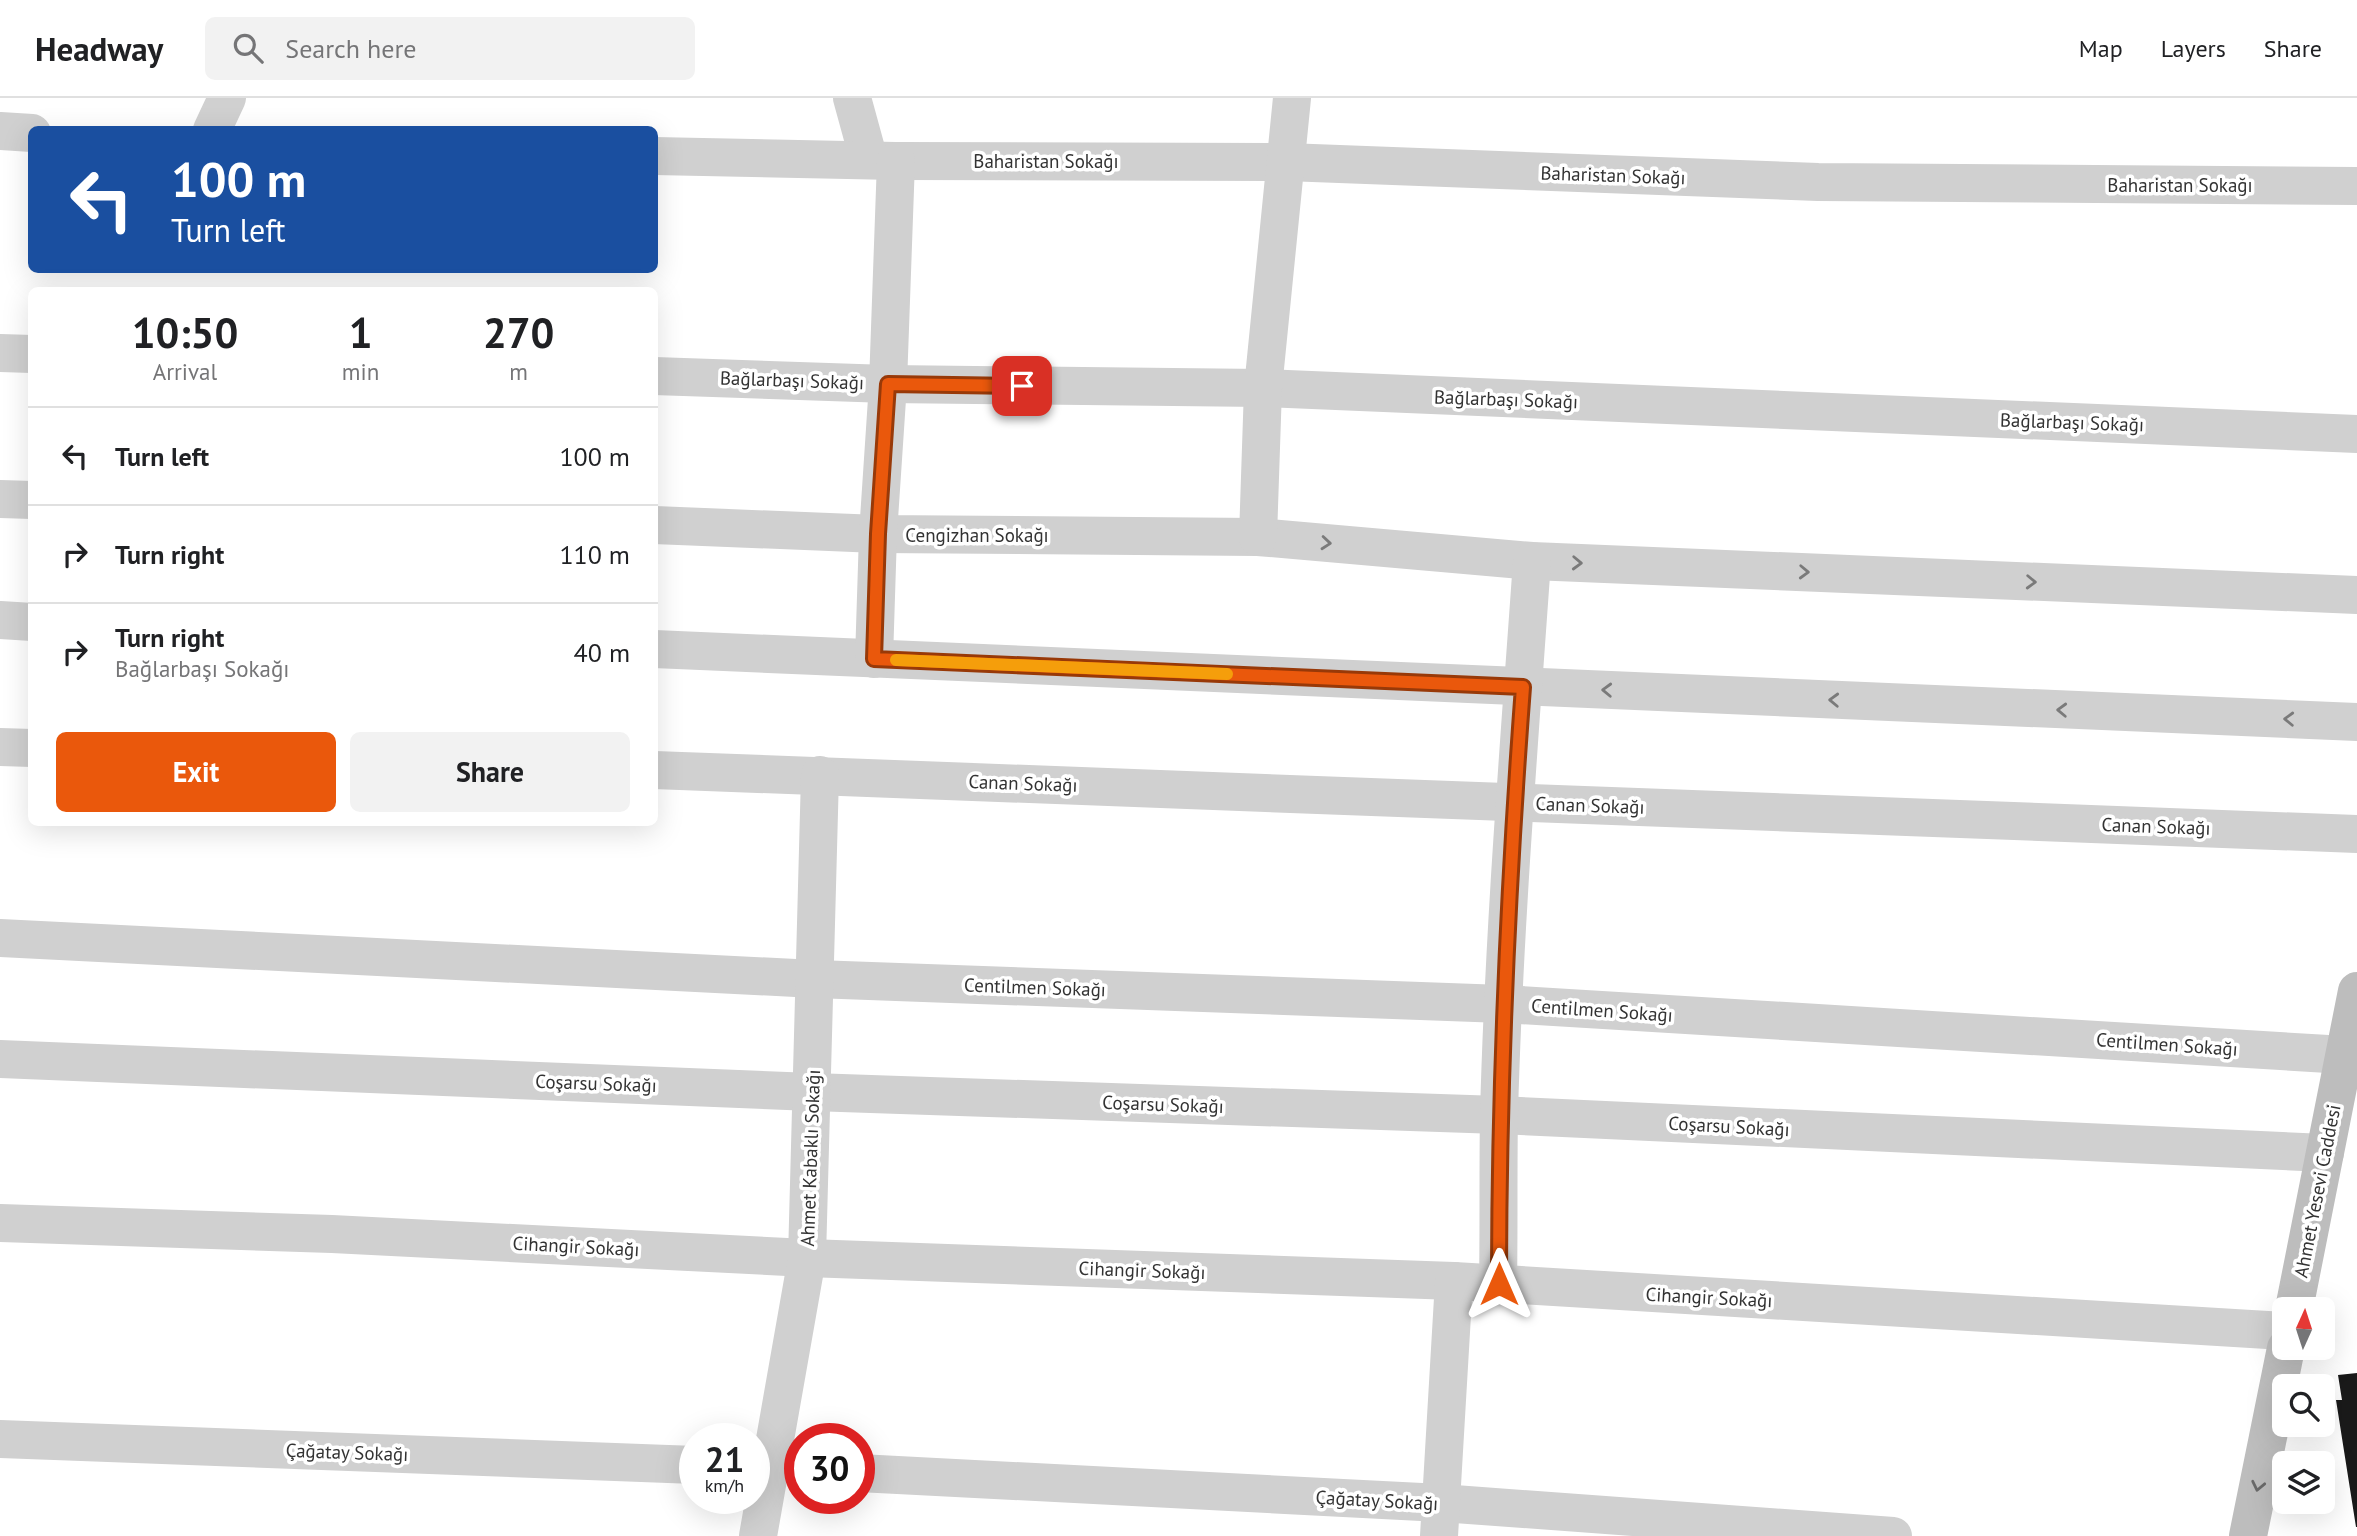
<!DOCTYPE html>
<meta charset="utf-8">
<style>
body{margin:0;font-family:"PT Sans",sans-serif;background:#f2f2f2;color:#202124;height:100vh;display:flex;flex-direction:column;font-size:26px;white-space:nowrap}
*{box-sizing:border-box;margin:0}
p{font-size:23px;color:#757577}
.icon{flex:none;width:38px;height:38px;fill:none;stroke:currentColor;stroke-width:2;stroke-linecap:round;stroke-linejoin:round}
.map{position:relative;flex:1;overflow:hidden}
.side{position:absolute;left:28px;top:189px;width:630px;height:539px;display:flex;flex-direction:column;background:#fff;border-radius:10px;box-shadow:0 7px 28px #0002}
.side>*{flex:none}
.guide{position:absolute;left:28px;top:28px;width:630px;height:147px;border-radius:10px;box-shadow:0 7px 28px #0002;background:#1a4fa0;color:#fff;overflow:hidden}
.needle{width:46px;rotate:3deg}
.tools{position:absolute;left:2272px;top:1199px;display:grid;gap:14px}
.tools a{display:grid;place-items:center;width:63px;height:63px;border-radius:10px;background:#fff;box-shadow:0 7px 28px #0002;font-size:35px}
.speed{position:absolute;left:679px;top:1325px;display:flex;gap:14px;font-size:35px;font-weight:700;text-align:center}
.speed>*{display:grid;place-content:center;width:91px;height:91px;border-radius:50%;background:#fff;box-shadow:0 7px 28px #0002;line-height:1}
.speed small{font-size:18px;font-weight:400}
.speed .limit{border:10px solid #d22;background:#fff;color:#111}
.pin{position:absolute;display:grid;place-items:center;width:60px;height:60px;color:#fff;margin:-30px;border-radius:14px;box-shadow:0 4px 10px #0006}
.me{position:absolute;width:77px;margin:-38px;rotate:0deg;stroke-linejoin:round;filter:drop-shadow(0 0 5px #0008)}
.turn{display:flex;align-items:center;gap:24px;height:147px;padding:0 28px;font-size:32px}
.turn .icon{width:91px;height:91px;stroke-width:2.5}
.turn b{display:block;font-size:49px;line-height:60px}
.eta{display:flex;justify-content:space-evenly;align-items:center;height:119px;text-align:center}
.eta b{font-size:42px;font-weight:700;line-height:49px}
.primary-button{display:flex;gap:14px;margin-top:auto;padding:14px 28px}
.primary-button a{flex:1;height:80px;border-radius:10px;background:#ea580c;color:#fff;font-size:28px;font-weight:700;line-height:80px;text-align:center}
.primary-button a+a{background:#f2f2f2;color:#202124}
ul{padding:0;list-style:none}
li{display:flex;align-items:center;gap:21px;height:98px;padding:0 28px;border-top:2px solid #e0e0e0}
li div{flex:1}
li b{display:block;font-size:26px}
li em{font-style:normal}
header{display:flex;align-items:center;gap:42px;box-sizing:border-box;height:98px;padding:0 35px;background:#fff;border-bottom:2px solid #e0e0e0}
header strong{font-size:33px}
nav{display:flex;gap:38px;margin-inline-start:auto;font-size:24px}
.search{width:490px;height:63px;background:#f2f2f2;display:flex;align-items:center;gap:18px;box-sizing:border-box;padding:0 24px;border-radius:10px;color:#757577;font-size:26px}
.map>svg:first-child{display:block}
.building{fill:#1a1a1a}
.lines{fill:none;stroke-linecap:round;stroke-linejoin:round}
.street{stroke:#d0d0d0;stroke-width:38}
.secondary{stroke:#bdbdbd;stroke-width:38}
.oneway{stroke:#7a7a7a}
.oneway2{stroke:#6a6a6a}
.route-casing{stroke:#983908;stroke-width:18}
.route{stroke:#ea580c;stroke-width:12}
.slow{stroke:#f59e0b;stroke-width:12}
.labels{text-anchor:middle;stroke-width:7;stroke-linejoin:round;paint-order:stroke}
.street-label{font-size:19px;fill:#333;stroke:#fff}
</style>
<header>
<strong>Headway</strong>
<div class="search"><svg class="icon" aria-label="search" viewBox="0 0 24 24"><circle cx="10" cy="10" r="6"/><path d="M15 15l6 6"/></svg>Search here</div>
<nav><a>Map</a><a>Layers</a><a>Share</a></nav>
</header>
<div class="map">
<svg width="2357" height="1438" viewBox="0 0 2357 1438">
<rect width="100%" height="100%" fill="#fff"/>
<!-- building -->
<polygon class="building" points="2357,1275 2357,1429 2356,1429 2336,1302 2342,1302 2338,1277"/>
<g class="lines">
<!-- street -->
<g class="street">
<polyline points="852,0 869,62"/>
<polyline points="212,32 227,0"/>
<polyline points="0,33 32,35"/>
<polyline points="654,58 896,63 1286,64 1818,84 2357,88"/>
<polyline points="0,255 32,256"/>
<polyline points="654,278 888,286 1263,290 2357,336"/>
<polyline points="0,401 32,402"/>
<polyline points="654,427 878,436 1258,439 1532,463 2357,497"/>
<polyline points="1258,439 1263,290 1292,0"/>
<polyline points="0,522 32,524"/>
<polyline points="654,551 2357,624"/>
<polyline points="874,561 878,436 888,286 896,63"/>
<polyline points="0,649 32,650"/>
<polyline points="654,672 2357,736"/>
<polyline points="0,840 815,881 1503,906 2345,957"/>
<polyline points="0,961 812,994 1499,1017 2325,1055"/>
<polyline points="0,1125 332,1136 807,1160 1454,1183 2284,1233"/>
<path d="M1498 1186C1499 1130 1498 1073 1499 1016 1504 831 1519 647 1532 463"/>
<polyline points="0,1341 695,1367"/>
<polyline points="859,1375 1441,1405 1893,1438"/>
<polyline points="758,1438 807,1160 820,677"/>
<polyline points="1439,1438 1454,1183"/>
</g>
<!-- secondary -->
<g class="secondary">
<polyline points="2294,1211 2357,893"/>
<polyline points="2248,1438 2286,1250"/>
</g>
</g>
<!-- one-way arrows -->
<defs><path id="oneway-chevron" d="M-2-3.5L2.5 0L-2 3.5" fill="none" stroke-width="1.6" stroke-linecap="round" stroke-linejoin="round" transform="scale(1.75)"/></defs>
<g class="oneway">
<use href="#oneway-chevron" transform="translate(1326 445) rotate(5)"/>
<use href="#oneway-chevron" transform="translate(1577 465) rotate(2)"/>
<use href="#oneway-chevron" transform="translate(1804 474) rotate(2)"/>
<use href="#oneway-chevron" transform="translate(2031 484) rotate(2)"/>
<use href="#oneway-chevron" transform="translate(1607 592) rotate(-178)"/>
<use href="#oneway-chevron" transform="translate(1834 602) rotate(-178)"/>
<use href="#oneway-chevron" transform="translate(2062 612) rotate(-178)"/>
<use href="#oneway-chevron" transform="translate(2289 621) rotate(-178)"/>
</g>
<use class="oneway2" href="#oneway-chevron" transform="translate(2258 1388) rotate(102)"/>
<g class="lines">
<!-- route casing -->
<g class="route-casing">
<path id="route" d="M1022 288 888 286 878 436 874 561 1523 589C1508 788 1499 987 1499 1186"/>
</g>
<!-- route -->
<use href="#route" class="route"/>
<!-- slow -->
<polyline class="slow" points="896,562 1227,576"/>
</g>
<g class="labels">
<!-- street labels -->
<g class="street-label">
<text x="1046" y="70">Baharistan Sokağı</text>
<text transform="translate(1613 77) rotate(2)" y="7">Baharistan Sokağı</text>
<text x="2180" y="94">Baharistan Sokağı</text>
<text transform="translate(792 282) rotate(2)" y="7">Bağlarbaşı Sokağı</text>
<text transform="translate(1506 301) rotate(2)" y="7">Bağlarbaşı Sokağı</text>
<text transform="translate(2072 324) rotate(2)" y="7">Bağlarbaşı Sokağı</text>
<text x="977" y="444">Cengizhan Sokağı</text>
<text transform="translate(1023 685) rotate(2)" y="7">Canan Sokağı</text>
<text transform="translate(1590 707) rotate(2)" y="7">Canan Sokağı</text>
<text transform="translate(2156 728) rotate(2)" y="7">Canan Sokağı</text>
<text transform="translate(1035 889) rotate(2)" y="7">Centilmen Sokağı</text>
<text transform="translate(1602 912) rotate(4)" y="7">Centilmen Sokağı</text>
<text transform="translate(2167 946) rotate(4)" y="7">Centilmen Sokağı</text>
<text transform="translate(596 985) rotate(2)" y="7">Coşarsu Sokağı</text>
<text transform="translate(1163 1006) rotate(2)" y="7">Coşarsu Sokağı</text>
<text transform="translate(1729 1028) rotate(3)" y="7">Coşarsu Sokağı</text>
<text transform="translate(810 1060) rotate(-88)" y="7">Ahmet Kabaklı Sokağı</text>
<text transform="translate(2317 1093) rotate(-79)" y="7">Ahmet Yesevi Caddesi</text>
<text transform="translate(576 1148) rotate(3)" y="7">Cihangir Sokağı</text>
<text transform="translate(1142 1172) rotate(2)" y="7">Cihangir Sokağı</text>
<text transform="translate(1709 1199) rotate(3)" y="7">Cihangir Sokağı</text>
<text transform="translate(347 1354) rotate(2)" y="7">Çağatay Sokağı</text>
<text transform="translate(1377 1402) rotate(3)" y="7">Çağatay Sokağı</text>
</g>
</g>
</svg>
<div class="tools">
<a><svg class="needle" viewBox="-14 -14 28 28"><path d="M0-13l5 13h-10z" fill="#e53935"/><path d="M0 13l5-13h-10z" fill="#757577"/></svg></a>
<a><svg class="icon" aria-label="search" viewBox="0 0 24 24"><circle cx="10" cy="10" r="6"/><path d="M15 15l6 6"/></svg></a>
<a><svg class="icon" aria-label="layers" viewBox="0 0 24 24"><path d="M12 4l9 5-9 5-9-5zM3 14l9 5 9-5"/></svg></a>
</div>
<div class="speed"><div>21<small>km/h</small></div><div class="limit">30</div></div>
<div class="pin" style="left:1022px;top:288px;background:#d93025"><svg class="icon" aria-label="arrive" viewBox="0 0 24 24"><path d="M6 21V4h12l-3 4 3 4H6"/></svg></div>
<svg class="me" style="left:1499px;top:1186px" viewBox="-20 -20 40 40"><path d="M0-17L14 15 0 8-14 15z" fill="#ea580c" stroke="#fff" stroke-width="4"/></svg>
<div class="guide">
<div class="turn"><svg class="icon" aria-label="left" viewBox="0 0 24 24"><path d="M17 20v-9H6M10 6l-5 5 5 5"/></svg><div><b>100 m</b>Turn left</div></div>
</div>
<section class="side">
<div class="eta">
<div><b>10:50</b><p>Arrival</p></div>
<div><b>1</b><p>min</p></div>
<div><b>270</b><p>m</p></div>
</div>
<ul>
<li><svg class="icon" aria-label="left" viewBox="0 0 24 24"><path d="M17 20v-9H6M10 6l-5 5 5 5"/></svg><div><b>Turn left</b></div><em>100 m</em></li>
<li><svg class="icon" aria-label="right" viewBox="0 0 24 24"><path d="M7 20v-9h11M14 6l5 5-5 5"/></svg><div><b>Turn right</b></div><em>110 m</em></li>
<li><svg class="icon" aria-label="right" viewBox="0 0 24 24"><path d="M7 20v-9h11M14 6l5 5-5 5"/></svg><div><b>Turn right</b><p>Bağlarbaşı Sokağı</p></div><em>40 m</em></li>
</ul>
<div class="primary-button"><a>Exit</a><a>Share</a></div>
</section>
</div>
